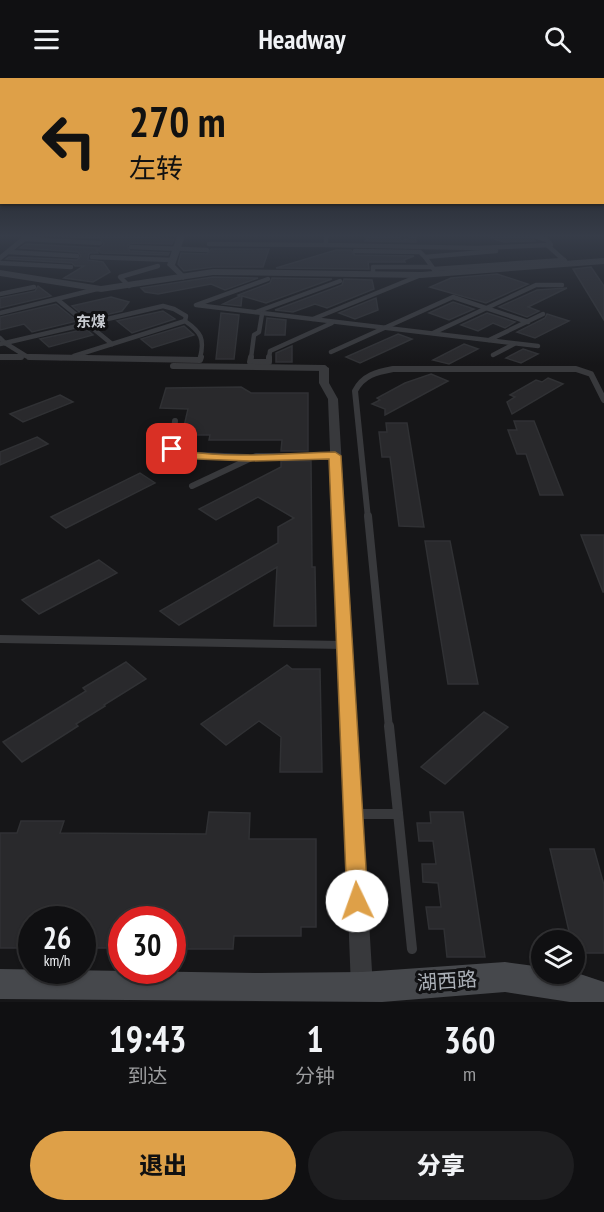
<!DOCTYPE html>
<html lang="zh">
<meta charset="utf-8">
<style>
body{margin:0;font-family:"PT Sans Narrow","Noto Sans SC",sans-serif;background:#1e1e20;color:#f1f3f6;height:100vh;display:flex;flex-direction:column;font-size:22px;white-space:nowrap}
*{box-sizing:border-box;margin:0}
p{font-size:20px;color:#9c9d9f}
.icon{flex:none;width:33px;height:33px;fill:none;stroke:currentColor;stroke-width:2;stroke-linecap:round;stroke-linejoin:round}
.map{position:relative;height:924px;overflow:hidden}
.drawer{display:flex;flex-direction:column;background:#101012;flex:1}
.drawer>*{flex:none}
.top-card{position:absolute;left:0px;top:0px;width:604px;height:126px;box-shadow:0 2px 4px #0004,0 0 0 2px #303032;background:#dea048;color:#111;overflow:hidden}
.fabs{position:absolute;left:531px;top:852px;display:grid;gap:12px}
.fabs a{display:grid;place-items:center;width:54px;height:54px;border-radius:50%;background:#101012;box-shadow:0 2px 4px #0004,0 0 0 2px #303032;font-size:30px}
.speed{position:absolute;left:18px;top:828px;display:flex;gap:12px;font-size:30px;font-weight:700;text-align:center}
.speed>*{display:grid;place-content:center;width:78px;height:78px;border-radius:50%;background:#101012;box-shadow:0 2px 4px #0004,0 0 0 2px #303032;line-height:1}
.speed small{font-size:15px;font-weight:400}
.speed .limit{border:9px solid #d22;background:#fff;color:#111}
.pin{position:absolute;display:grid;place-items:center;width:51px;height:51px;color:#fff;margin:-26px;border-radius:12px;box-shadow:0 3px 9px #0006}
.me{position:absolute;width:66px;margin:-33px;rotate:357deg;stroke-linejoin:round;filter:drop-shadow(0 0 4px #0008)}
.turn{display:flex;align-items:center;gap:21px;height:126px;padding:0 30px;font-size:27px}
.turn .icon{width:78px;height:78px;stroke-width:2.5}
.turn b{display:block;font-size:42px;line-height:51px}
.eta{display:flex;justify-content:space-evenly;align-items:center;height:102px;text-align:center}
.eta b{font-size:36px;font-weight:800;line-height:42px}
.primary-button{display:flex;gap:12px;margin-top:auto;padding:12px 30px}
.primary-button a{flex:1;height:69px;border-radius:36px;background:#dea048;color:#111;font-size:24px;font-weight:800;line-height:69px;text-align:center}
.primary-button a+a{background:#1e1e20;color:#f1f3f6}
header{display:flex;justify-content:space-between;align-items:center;height:78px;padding:0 30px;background:#101012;font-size:27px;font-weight:800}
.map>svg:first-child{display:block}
.building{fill:#29292c;stroke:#303134;stroke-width:1.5}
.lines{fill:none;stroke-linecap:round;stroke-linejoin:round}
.service-far3{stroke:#38393c;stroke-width:4.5}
.service-far2{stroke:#38393c;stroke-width:6}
.service-far1{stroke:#38393c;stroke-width:8}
.service{stroke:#38393c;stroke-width:10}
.minor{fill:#38393c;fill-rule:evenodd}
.tertiary{fill:#38393c;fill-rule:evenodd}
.secondary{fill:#46484c;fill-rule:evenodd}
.route{fill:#dea048;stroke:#90682f;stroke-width:1.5}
.labels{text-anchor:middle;stroke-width:6;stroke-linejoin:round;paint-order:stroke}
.far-neighbourhood-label{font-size:15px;font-weight:bold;fill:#cacdd3;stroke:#111113}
.near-street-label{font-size:20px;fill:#aaafb6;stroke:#111113}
</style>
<header><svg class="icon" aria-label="menu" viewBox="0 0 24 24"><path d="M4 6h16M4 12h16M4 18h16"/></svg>Headway<svg class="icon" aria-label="search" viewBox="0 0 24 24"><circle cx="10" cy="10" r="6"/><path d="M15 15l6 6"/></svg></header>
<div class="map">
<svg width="604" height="924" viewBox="0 0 604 924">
<rect width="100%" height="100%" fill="#161618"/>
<!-- building -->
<g class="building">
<polygon points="53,158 110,158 174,161 172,166 131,165 127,168 130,173 169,175 168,177 101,175 95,169 98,175 89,175 88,182 103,184 110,194 93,204 64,200 84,188 75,188 72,185 6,181 9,179 77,182 81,178 78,174 20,170 26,166 100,170 104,166 100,160"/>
<polygon points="366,158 400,159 401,163 415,158 416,164 364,163 367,162"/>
<polygon points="492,158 530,158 535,163 504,164 491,160"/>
<polygon points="211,171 269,171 263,189 213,189 184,193 178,186 181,175 207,176"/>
<polygon points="336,172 351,172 355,177 414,178 404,182 405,184 368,184 369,191 276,190"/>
<polygon points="591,189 604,208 604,242 573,191"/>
<polygon points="497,196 528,206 486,225 430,209 451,200"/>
<polygon points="213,199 258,200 225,212 211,206 158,216 145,214 141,210"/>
<polygon points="272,200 332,201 266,225 242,218 241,228 223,226 240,218 238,217 270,205"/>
<polygon points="344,201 372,202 374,211 327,230 315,226 293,234 275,232 342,207"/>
<polygon points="38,208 51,218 0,230 0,220 35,213"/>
<polygon points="567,210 528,229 539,233 527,239 499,229 537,212"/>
<polygon points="111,219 129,224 122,233 88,241 72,228"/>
<polygon points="376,220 378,232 355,241 339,235"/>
<polygon points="453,224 474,231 449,242 429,235"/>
<polygon points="56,226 77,243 32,254 24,246 0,252 0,239"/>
<polygon points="163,233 175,241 132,255 117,243"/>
<polygon points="221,235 239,237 234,281 216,281"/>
<polygon points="487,235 515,244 505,250 493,245 478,253 461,247"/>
<polygon points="547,236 569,243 535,260 517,254 545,240"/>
<polygon points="267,240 286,242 285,257 265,257"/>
<polygon points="184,248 194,257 152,270 141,261"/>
<polygon points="86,251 93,257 49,269 40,261"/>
<polygon points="398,256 412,261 360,285 346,279"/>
<polygon points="464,266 478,271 449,286 433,282"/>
<polygon points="292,268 292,284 276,284 276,275"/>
<polygon points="523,271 538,276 521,285 506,280"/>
<polygon points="431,296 448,303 385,337 385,331 372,326 380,322 377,320 405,305"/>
<polygon points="548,300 563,306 512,336 507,324 515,319 510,317 536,302 542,304"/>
<polygon points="241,309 251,315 308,315 308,373 281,373 282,362 209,362 210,357 182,357 188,331 160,330 166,310"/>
<polygon points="60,317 73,324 23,344 10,336"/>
<polygon points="514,343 534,343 563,417 540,417 526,376 517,376 508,352 517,352"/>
<polygon points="386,345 407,345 424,449 399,448 390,379 382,379 379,354 387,354"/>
<polygon points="37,359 48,366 0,387 0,374"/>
<polygon points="281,383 311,383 312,489 315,489 316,548 274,548 277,489 179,547 160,533 278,465 278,449 294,440 258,419 216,442 199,431 281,389"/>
<polygon points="140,395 155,405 66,450 51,439"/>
<polygon points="581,457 604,457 604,514 603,514"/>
<polygon points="425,463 450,463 478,606 448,606"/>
<polygon points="99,482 117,495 39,536 22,522"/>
<polygon points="126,584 146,601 104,627 105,628 76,646 78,648 22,684 3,664 86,613 83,610"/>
<polygon points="287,587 292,591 320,591 322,694 280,694 281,659 259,643 226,667 201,646"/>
<polygon points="484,634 508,649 445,706 421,689"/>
<polygon points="209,734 250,735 249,761 316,761 316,849 301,849 301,858 234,858 233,871 172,871 172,842 122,842 122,870 82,870 82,842 32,842 32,870 0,870 0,755 17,755 21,743 64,743 60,755 206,756"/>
<polygon points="430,734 463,734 485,879 447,879 444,851 429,851 426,829 441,829 438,805 423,804 422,786 436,786 433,763 419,763 417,745 431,745"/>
<polygon points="550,771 594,771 604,807 604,875 574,875 574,862 571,862"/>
</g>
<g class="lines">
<!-- service-far3 -->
<g class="service-far3">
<polyline points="326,158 326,167 477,170 551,167 547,162 534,158"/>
<polyline points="25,161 100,165"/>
<polyline points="209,166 326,167"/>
<polyline points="547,167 565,183"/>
<polyline points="131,169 207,172"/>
<polyline points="355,173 420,174 425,179"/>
<polyline points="8,174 77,178"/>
<polyline points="92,179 172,182"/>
<polyline points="0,185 71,189"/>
<polyline points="434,191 564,182"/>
<polyline points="435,193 425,179 496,173"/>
<polyline points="373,197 373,189 432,189"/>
<polyline points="268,201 196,227 538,268"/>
<polyline points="129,208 120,199 158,188"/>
<polyline points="0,216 34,209"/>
<polyline points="58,222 112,266"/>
<polyline points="256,234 340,203"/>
<polyline points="0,235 97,211"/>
<polyline points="313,241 421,197"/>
<polyline points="433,255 536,207 562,207"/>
<polyline points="0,260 5,265"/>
<polyline points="489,262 543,236"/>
<polyline points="5,265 26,278 62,280"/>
<path d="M5 265 163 228 174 231 186 238 185 243C201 254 205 261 200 280"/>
<polyline points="0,266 5,265"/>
<polyline points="331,274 453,219 528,244"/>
<polyline points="493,277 514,266"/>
<polyline points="74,278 185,243"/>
<polyline points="0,279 21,279"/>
<polyline points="251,280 254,257 259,254 262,236"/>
<polyline points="269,280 270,273 332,245"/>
</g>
<!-- service-far2 -->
<g class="service-far2">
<polyline points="0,279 21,279"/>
<polyline points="29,279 200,282 201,279"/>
<polyline points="251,279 250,284 269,284 269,279"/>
<polyline points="173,288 324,290"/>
<polyline points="175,343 172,371 178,376 247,379"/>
<polyline points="192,408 256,378 335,378"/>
<path d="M368 440 355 313C363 297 377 294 393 291H576L591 296 604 322"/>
</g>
<!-- service-far1 -->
<g class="service-far1">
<polyline points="368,438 389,650"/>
<polyline points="0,561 344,567"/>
</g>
<!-- service -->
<g class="service">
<polyline points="389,648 412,871"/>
<polyline points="355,736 398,736"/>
</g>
<!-- minor -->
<g class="minor">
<polygon points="23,158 32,158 0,183 0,177"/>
<polygon points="177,158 185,158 175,187 187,199 183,202 167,187"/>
<polygon points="324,287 329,290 329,305 338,321 373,910 370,918 362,921 354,918 351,910 328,321 319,305 319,290"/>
</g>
<!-- tertiary -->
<polygon class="tertiary" points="604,180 604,186 421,200 213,197 101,214 0,198 0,192 101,208 213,191 421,194"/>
<!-- secondary -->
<polygon class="secondary" points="505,884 542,889 542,896 574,894 604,904 604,924 570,924 505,914 382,924 0,921 0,891 260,895 362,894"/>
</g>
<!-- sky -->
<linearGradient id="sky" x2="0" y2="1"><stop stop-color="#0c0c0d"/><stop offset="0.55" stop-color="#363c48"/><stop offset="1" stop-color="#363c48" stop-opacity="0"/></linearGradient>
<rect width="604" height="287" fill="url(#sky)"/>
<!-- route -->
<path class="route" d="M172 367C177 369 180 372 185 373 233 381 286 375 335 374L341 378 368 823 365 830 357 832 350 830 347 823 329 381 250 383 197 381 174 378 166 371Z"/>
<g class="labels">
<!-- far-neighbourhood labels -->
<g class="far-neighbourhood-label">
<text x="91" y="249">东煤</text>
</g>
<!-- near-street labels -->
<g class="near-street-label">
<text transform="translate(447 903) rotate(-4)" y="7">湖西路</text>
</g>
</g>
</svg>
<div class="fabs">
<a><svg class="icon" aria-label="layers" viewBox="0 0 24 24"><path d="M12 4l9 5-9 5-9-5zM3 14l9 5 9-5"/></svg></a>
</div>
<div class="speed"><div>26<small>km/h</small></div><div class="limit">30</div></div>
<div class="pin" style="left:172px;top:371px;background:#d93025"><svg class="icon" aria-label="arrive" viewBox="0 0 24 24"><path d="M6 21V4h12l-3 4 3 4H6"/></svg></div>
<svg class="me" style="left:357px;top:823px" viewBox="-20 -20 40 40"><circle r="19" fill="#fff"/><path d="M0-13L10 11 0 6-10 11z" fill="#dea048"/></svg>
<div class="top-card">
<div class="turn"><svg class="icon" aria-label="left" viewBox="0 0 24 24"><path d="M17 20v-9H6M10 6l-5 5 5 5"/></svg><div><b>270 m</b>左转</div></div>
</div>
</div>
<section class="drawer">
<div class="eta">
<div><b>19:43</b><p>到达</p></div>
<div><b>1</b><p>分钟</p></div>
<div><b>360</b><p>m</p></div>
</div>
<div class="primary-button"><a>退出</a><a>分享</a></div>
</section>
